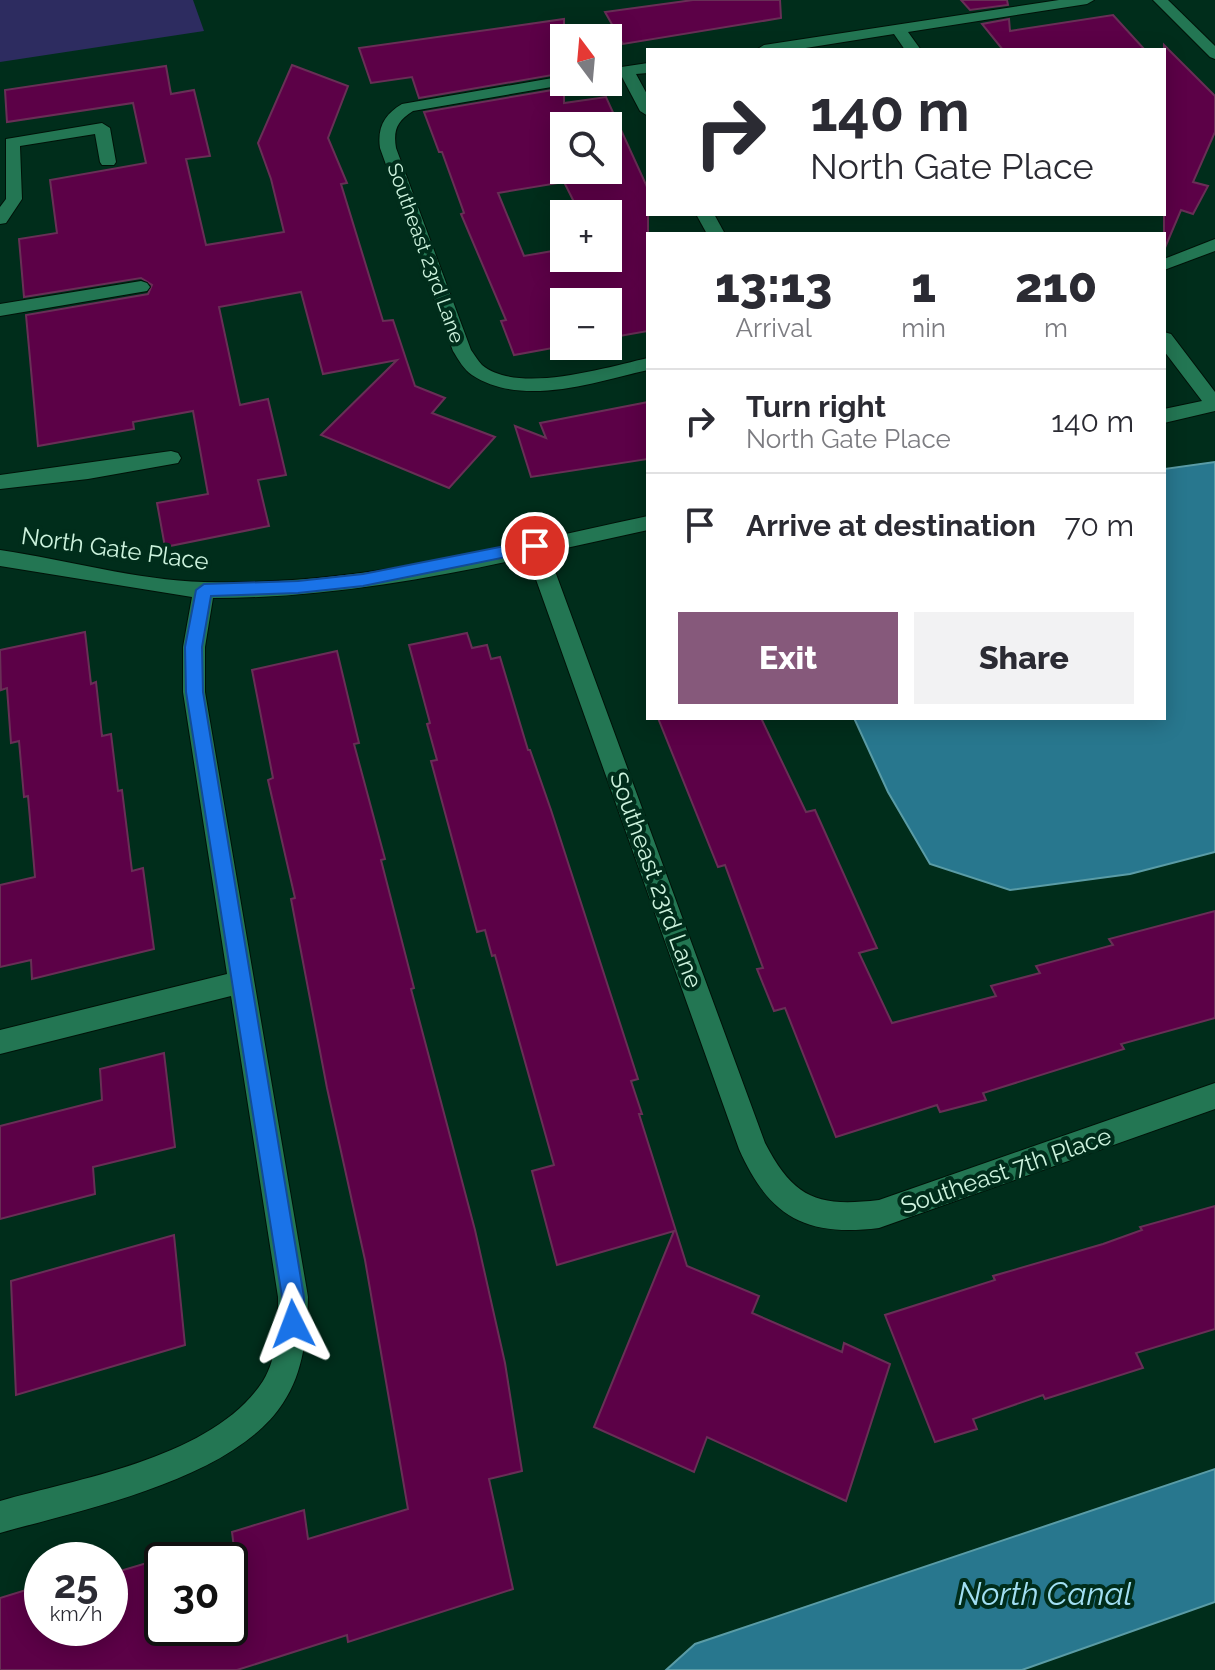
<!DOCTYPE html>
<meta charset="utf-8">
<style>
body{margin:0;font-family:Raleway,sans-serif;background:#f2f2f3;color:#2b2b33;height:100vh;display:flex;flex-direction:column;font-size:30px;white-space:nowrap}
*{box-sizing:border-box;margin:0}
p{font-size:26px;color:#7c7c81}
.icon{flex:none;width:44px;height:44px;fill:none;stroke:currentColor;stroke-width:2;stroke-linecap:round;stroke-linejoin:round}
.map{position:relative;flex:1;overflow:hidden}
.panel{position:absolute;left:646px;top:232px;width:520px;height:488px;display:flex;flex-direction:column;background:#fff;border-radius:0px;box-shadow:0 4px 20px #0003}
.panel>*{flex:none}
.hud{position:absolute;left:646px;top:48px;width:520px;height:168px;border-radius:0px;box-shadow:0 4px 20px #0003;background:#fff;color:#2b2b33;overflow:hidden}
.needle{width:52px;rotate:344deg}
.buttons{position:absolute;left:550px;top:24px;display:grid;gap:16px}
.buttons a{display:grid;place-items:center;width:72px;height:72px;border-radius:0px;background:#fff;box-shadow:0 4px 20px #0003;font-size:40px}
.speed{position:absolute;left:24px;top:1542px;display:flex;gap:16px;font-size:40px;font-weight:700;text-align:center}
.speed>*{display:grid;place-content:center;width:104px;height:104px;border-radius:50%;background:#fff;box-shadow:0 4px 20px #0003;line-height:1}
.speed small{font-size:20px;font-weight:400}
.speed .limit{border:4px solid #111;border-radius:12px;background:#fff;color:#111}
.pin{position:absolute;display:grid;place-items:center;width:68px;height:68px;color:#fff;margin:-34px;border:4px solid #fff;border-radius:50%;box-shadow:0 2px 8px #0007}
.me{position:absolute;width:88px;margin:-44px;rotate:357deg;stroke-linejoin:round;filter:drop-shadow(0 0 6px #0008)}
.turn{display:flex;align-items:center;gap:28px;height:168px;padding:0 32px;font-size:36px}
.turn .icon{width:104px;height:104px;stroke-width:2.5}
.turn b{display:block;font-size:56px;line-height:68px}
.eta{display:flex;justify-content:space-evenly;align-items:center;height:136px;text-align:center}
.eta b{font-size:48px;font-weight:800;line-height:56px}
.cta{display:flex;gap:16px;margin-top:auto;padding:16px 32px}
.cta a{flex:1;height:92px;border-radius:0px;background:#86597b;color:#fff;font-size:32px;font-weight:800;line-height:92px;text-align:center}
.cta a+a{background:#f2f2f3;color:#2b2b33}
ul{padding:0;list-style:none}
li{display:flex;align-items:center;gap:24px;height:104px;padding:0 32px;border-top:2px solid #e1e1e2}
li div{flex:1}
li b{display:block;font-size:30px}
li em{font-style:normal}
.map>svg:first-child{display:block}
.green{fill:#2d2c60}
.water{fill:#28778e;stroke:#5a9ca6;stroke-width:2}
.building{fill:#5c0147;stroke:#682f56;stroke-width:2;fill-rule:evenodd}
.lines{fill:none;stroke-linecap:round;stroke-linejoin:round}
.street-casing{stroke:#001208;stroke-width:2}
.street{fill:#237653;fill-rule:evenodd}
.route{fill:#1a73e8;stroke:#114b97;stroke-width:2}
.labels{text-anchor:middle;stroke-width:8;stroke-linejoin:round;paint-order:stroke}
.far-street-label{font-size:20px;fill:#cdf3de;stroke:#002d1b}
.street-label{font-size:24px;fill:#cdf3de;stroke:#002d1b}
.near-water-label{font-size:32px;font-style:italic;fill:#a2dff3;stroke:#002d1b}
</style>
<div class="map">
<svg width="1215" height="1670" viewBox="0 0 1215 1670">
<rect width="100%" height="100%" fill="#002d1b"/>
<!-- green -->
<polygon class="green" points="0,0 193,0 204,31 0,62"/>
<!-- water -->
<g class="water">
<polygon points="1215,462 1215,852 1130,874 1010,890 930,864 888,792 854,718 1164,718 1164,469"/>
<polygon points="1215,1469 1215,1602 1022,1670 666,1670 695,1644"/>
</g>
<!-- building -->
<g class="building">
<polygon points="693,0 780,0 781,18 623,44 605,12"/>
<polygon points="961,0 1007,0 1008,5 970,10"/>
<polygon points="1113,15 1145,50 1003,50 982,24 1009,19 1010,31"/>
<polygon points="564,19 564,73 419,98 412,77 371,83 359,48"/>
<polygon points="1164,45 1215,96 1215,132 1193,182 1208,186 1193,214 1181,210 1164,250"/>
<polygon points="292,65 348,86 328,138 347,183 341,184 383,321 393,320 415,386 445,398 432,413 495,437 449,488 321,435 397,360 323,374 301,292 219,307 240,405 268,399 286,475 258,480 269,526 165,547 157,503 208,494 193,411 133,422 134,429 38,446 26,315 148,294 152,285 141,278 24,297 19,239 57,233 50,180 146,163 133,103 7,122 5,90 166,66 171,94 194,90 210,156 186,159 206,245 284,232 271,179 258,143"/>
<path d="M564 88V103L606 97 648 189V331L608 338V302H564V346L514 355 501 321 506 320 461 214 464 213 442 152H439L424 112ZM564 126H608V170H564ZM564 182 580 214H608V258H564V249L524 256 498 193Z"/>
<polygon points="648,402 648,459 531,477 515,426 546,438 540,423"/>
<polygon points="85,632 91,684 96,682 102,736 111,734 118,791 122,790 132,871 143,868 154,949 32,979 31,960 0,967 0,885 35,877 28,796 24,797 19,741 11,743 7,688 1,690 0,650"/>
<polygon points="467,633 472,648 487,645 491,659 500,657 528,750 530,750 551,810 638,1079 631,1081 642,1114 639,1114 687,1266 759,1296 752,1313 842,1352 844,1343 890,1364 846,1501 707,1437 694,1472 594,1427 674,1231 557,1265 532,1171 554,1165 495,955 492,956 485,930 477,932 464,883 431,761 437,760 427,724 430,723 409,645"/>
<polygon points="337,651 359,743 354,744 385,859 381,860 414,988 411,989 475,1230 505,1363 522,1471 489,1479 513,1589 348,1642 347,1635 237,1670 0,1670 0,1598 42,1585 42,1628 110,1628 110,1574 160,1559 162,1628 244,1628 232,1532 304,1510 308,1539 408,1509 365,1260 327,1088 291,899 295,898 268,780 273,778 252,670"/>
<polygon points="658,718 761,718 806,812 815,810 877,948 859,953 892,1023 996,996 991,986 1040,973 1036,966 1113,945 1109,939 1215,911 1215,1018 1121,1044 1124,1049 983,1093 986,1100 940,1112 937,1105 836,1137 785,1008 774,1011 757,969 763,968 725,865 718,867"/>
<polygon points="164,1053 175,1147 93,1167 95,1194 0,1219 0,1126 102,1100 100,1069"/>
<polygon points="1215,1206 1215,1329 1136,1353 1143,1368 1045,1399 1043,1395 973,1419 977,1429 935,1442 885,1315 995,1280 993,1276 1103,1244 1142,1230 1140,1227"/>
<polygon points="174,1235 185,1345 16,1395 11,1281"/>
</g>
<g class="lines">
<!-- street casing -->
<g class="street-casing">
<g id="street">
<polygon points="1059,0 1094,0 1087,4 908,32 921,50 905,50 894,34 793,50 756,50 764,45"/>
<polygon points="1153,0 1168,0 1215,46 1215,59 1210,57"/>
<polygon points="648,63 648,73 636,74 648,96 648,116 640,111 622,77 608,79 608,69"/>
<path d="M564 76V82H571L569 84 413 111C397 121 393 130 396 148L471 350C474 354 478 361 482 365 518 395 607 367 648 358V370C595 382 522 408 472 375 464 370 458 359 453 351L380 148C377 127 385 114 402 104Z"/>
<polygon points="102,123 110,128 116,162 114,165 102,165 100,162 95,134 20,146 22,199 6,223 0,224 0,207 6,199 6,139"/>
<polygon points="696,214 714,214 725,234 707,234"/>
<polygon points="1215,239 1215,251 1164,270 1164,259"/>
<polygon points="141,281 147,283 150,287 147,291 0,316 0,304"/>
<polygon points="1164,332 1171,334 1215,392 1215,411 1164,423 1164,409 1202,401 1164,351"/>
<polygon points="171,451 178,453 181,458 178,463 88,479 0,489 0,475"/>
<path d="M648 516V530L548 552 765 1143C794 1199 818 1207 879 1200L1215 1083V1109L879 1228C806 1237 769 1217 739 1149L528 557C424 580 321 598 213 598L205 647V692L308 1297C307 1333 304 1372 283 1403 234 1479 84 1509 0 1533V1501C81 1478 214 1457 263 1381 278 1357 278 1324 278 1297L231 996 0 1054V1030L227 974 183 692V647L192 597 0 566V550C68 560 136 580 204 582 355 587 503 547 648 516Z"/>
</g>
</g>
<!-- street -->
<use href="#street" class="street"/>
</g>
<!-- route -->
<polygon class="route" points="535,540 541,542 541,550 363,586 298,593 211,596 202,647 203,692 304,1297 304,1324 301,1332 293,1335 285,1332 282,1324 282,1297 186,692 185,647 196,590 204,584 298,581 363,574"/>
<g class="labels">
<!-- far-street labels -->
<g class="far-street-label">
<text transform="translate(426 253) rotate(70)" y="7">Southeast 23rd Lane</text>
</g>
<!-- street labels -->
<g class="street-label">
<text transform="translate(115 549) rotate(8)" y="8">North Gate Place</text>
<text transform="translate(656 880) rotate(70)" y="8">Southeast 23rd Lane</text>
<text transform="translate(1006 1171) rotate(-19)" y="8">Southeast 7th Place</text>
</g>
<!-- near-water labels -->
<g class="near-water-label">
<text x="1045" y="1605">North Canal</text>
</g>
</g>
</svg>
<div class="buttons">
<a><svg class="needle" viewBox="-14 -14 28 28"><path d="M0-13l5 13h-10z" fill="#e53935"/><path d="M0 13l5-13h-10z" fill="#7c7c81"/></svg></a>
<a><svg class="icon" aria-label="search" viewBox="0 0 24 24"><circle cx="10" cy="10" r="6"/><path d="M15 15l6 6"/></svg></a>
<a>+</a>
<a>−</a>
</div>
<div class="speed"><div>25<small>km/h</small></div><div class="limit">30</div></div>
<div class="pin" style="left:535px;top:546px;background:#d93025"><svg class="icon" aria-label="arrive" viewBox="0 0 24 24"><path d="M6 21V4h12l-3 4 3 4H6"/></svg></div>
<svg class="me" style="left:293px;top:1324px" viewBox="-20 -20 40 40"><path d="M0-17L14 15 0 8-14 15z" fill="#1a73e8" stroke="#fff" stroke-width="4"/></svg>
<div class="hud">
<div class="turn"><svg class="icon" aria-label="right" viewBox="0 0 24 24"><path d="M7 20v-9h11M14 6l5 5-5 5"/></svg><div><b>140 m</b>North Gate Place</div></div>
</div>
<section class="panel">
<div class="eta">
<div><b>13:13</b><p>Arrival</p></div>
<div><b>1</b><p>min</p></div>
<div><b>210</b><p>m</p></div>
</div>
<ul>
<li><svg class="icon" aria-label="right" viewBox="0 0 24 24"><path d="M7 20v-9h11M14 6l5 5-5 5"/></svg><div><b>Turn right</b><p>North Gate Place</p></div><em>140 m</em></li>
<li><svg class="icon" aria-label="arrive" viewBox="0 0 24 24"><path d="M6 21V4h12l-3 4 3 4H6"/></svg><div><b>Arrive at destination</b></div><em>70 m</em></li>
</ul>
<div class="cta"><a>Exit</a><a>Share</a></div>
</section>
</div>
